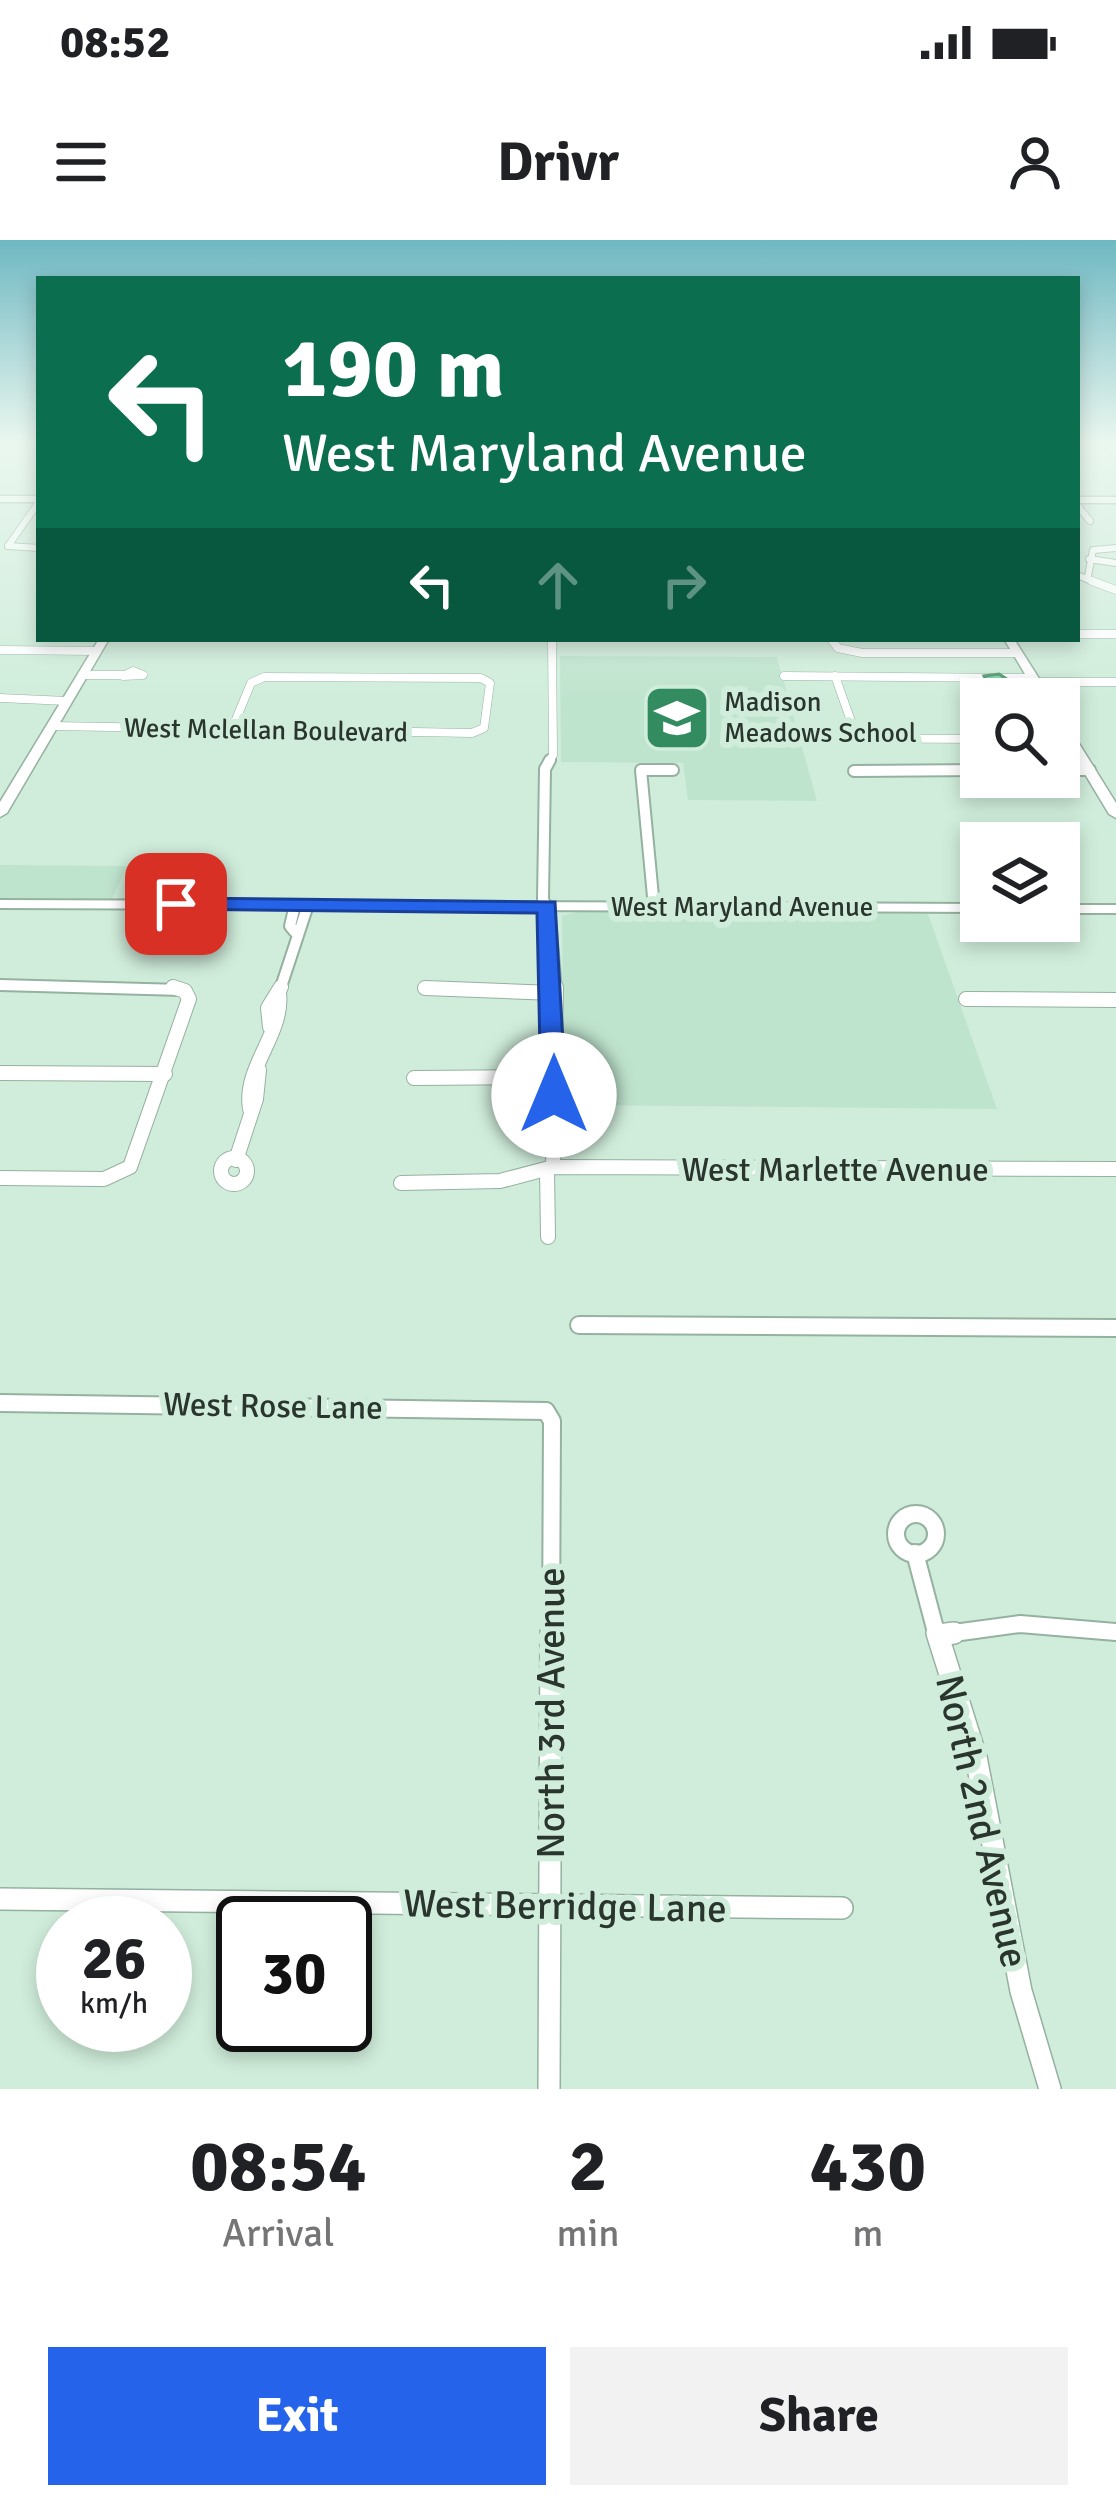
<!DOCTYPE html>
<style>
body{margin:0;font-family:Signika,sans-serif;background:#f2f2f2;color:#202124;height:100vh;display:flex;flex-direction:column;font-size:45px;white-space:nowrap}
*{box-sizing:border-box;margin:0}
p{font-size:39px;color:#757577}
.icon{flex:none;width:66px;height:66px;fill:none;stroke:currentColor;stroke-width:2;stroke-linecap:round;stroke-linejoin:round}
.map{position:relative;height:1849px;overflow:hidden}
.side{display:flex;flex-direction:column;background:#fff;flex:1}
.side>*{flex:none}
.top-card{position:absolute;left:36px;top:36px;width:1044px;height:366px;border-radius:0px;box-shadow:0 6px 18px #0003;background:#0b6e4f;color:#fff;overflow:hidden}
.tools{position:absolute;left:960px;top:438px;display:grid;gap:24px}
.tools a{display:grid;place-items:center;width:120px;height:120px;border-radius:0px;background:#fff;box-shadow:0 6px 18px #0003;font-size:60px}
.speed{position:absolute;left:36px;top:1656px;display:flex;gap:24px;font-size:60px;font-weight:700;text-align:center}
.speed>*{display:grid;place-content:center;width:156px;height:156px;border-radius:50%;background:#fff;box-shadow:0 6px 18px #0003;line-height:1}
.speed small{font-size:30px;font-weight:400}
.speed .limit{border:6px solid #111;border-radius:18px;background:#fff;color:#111}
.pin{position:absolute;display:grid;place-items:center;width:102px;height:102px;color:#fff;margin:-51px;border-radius:24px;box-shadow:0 6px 18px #0006}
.me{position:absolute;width:132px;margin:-66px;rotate:0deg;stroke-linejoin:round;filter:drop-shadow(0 0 9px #0008)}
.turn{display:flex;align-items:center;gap:42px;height:252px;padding:0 48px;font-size:54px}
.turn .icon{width:156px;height:156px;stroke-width:2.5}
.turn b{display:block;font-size:84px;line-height:102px}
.lanes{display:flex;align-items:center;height:114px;padding:0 48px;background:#0003;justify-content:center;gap:60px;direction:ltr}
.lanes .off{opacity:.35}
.eta{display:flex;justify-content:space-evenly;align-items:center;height:204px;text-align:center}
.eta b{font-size:72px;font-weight:800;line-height:84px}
.button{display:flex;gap:24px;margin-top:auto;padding:24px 48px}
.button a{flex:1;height:138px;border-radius:0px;background:#2563eb;color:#fff;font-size:48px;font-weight:800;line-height:138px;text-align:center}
.button a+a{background:#f2f2f2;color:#202124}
.status{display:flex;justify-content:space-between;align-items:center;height:84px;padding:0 60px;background:#fff;direction:ltr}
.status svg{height:33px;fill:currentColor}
header{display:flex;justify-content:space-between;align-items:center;height:156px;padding:0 48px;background:#fff;font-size:54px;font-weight:800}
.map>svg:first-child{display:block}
.built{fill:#bfe4ce}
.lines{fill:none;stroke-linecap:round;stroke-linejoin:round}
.minor-far5-casing{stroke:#95b1a0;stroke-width:8}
.minor-far4-casing{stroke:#95b1a0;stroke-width:9}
.minor-far3-casing{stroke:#95b1a0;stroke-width:14}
.minor-far2-casing{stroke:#95b1a0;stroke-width:16}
.minor-far1-casing{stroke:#95b1a0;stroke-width:20}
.minor-casing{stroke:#95b1a0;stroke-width:24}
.tertiary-casing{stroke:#95b1a0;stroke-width:4}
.secondary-casing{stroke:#95b1a0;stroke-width:3}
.minor-far5{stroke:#fff;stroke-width:6}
.minor-far4{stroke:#fff;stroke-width:8}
.minor-far3{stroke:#fff;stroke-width:10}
.minor-far2{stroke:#fff;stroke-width:14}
.minor-far1{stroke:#fff;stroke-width:16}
.minor{stroke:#fff;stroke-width:21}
.tertiary{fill:#fff;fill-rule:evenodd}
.secondary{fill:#fff;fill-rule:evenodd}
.wall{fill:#67bc8f}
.shaded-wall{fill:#549974}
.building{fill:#78dba6;stroke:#549974;stroke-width:3}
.route{fill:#2563eb;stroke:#184099;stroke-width:3}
.labels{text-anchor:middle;stroke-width:12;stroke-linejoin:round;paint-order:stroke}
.far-poi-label{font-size:27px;fill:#2a352e;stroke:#d0eddb;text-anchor:start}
.far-street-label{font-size:27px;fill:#2a352e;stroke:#d0eddb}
.street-label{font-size:33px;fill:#2a352e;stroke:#d0eddb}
.near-street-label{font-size:39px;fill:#2a352e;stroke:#d0eddb}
</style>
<div class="status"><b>08:52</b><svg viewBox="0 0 49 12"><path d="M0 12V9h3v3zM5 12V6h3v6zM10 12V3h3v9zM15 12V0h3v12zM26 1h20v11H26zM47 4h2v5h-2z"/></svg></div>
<header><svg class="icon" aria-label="menu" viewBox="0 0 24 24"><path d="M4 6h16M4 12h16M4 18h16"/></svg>Drivr<svg class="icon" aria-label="person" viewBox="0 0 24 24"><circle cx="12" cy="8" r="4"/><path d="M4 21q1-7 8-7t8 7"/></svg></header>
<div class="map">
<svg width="1116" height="1849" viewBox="0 0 1116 1849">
<rect width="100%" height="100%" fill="#d0eddb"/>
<!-- built -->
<g class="built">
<polygon points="560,416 777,417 817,561 688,560 683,523 561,522"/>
<polygon points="0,625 127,626 112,659 0,658"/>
<polygon points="581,671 928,674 997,869 564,865 562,676"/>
</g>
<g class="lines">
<!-- minor-far5 casing -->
<g class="minor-far5-casing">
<g id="minor-far5">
<polyline points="1101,200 1116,214"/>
<polyline points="1077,265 1090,281"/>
<polyline points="8,306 39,262"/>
<polyline points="8,306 39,308"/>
<polyline points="1089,319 1116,323"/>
<polyline points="1077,335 1099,344"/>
<polyline points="1088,336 1093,310 1116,308"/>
</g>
</g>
<!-- minor-far4 casing -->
<g class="minor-far4-casing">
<g id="minor-far4">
<polyline points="1092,341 1116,350"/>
<polyline points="1077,394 1116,394"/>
<polyline points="831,399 838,408 862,413 1017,413"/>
<polyline points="0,410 97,411"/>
<polygon points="133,431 143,435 123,436"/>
<polyline points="82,435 123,435"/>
<polyline points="784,436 1032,438"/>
<polyline points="835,436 857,498"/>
<polyline points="1035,442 1116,442"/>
<polyline points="0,458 67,461"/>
<polyline points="52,486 472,493 484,488 490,443 481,438 264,437 251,443 232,489"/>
<polyline points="801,498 981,499"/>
<polyline points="548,523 553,515 552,399"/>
</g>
</g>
<!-- minor-far3 casing -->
<g class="minor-far3-casing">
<g id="minor-far3">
<polyline points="550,520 545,529 543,659 550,678 556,750"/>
<polyline points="1059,530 1090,530"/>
<polyline points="854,531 981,530"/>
<polyline points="295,665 290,686 295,692"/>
<polyline points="654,667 641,530 673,530"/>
<polyline points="0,745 182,750"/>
<polyline points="425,748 473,750"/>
<polyline points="280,750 308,665"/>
</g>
</g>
<!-- minor-far2 casing -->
<g class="minor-far2-casing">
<g id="minor-far2">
<polyline points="425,748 554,753"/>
<polyline points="966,759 1116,760"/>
<polyline points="270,787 268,768 281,747"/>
<polyline points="0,833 165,834"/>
<polyline points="414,838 553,837"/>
<path d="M250 869C243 827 284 794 279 753"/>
<circle cx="234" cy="931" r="13"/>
<polyline points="236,920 256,859 259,830"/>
<polyline points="553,927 556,747"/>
<polyline points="547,930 548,997"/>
<polyline points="0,938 104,939 130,927 189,759 185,751 173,747"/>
<polyline points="401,943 500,941 553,927 1116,929"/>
</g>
</g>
<!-- minor-far1 casing -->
<g class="minor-far1-casing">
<g id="minor-far1">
<polyline points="579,1085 1116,1088"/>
<polyline points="0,1163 546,1171 552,1181 551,1396"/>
<circle cx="916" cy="1294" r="20"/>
<polyline points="915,1313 937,1396"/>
<polyline points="939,1395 1020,1384 1116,1392"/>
</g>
</g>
<!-- minor casing -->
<g class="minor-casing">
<g id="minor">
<polyline points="937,1393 976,1517 1021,1751 1050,1849"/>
<polyline points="939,1395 954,1393"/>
<polyline points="0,1659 842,1668"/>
<polyline points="549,1849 551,1393"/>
</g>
</g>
<!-- tertiary casing -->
<g class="tertiary-casing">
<g id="tertiary">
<polygon points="0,660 981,664 981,672 0,668"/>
<rect x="1059" y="665" width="57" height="8"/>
</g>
</g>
<!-- secondary casing -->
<g class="secondary-casing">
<g id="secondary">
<rect x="0" y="256" width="39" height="6"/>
<rect x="1077" y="257" width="39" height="6"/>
<polygon points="99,399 109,399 7,573 0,577 0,562"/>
<polygon points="1004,399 1014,399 1052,459 1040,459"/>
<polygon points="1059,477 1065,481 1116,563 1116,578 1109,574 1059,491"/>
</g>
</g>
<!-- minor-far5 -->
<use href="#minor-far5" class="minor-far5"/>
<!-- minor-far4 -->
<use href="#minor-far4" class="minor-far4"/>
<!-- minor-far3 -->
<use href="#minor-far3" class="minor-far3"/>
<!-- minor-far2 -->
<use href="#minor-far2" class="minor-far2"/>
<!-- minor-far1 -->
<use href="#minor-far1" class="minor-far1"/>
<!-- minor -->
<use href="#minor" class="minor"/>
<!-- tertiary -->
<use href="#tertiary" class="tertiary"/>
<!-- secondary -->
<use href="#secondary" class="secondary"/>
</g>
<!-- wall -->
<polygon class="wall" points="984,436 1022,449 1019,459 985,459 981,450"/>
<!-- shaded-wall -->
<polygon class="shaded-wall" points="1022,449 1019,459 991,459 993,452"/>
<!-- building -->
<polygon class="building" points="999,434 1022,449 993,452 984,436"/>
<!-- sky -->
<linearGradient id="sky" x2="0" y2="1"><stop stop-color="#6fb8c2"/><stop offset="0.44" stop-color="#eaf7ef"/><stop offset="1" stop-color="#eaf7ef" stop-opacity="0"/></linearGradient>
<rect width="1116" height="459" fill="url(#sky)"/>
<!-- route -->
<polygon class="route" points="176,658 555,662 566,855 554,864 541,855 537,673 168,669 168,660"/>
<!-- icons -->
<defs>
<g id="school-square" transform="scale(3.45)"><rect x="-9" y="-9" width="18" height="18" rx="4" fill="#338b60" stroke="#d0eddb"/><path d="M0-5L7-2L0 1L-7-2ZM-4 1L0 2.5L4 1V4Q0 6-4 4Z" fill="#fff"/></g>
</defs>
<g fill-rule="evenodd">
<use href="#school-square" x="677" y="478"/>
</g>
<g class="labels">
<!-- far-poi labels -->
<g class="far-poi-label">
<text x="724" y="471">Madison<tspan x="724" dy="31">Meadows School</tspan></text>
</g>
<!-- far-street labels -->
<g class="far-street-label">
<text transform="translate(266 490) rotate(1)" y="9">West Mclellan Boulevard</text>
<text x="742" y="676">West Maryland Avenue</text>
</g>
<!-- street labels -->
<g class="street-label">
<text x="835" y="941">West Marlette Avenue</text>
<text transform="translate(273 1165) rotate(1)" y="12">West Rose Lane</text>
</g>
<!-- near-street labels -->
<g class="near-street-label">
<text transform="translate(550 1473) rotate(-90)" y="14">North 3rd Avenue</text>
<text transform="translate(983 1581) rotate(77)" y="14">North 2nd Avenue</text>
<text transform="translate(565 1665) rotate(1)" y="14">West Berridge Lane</text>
</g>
</g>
</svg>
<div class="tools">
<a><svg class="icon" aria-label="search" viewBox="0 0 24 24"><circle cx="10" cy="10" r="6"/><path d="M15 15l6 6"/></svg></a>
<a><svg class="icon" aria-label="layers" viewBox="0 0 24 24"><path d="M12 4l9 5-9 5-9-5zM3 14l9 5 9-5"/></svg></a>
</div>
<div class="speed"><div>26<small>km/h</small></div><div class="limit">30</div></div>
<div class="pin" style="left:176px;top:664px;background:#d93025"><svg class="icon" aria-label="arrive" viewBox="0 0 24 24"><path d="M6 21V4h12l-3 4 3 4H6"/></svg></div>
<svg class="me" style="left:554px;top:855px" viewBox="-20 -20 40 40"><circle r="19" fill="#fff"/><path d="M0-13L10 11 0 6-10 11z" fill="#2563eb"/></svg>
<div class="top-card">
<div class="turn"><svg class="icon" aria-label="left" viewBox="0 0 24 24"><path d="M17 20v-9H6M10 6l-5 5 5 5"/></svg><div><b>190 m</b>West Maryland Avenue</div></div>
<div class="lanes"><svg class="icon" aria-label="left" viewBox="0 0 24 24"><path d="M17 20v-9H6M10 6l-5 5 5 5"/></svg><svg class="icon off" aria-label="ahead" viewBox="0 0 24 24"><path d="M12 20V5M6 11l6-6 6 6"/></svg><svg class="icon off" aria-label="right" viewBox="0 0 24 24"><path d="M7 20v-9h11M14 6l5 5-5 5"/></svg></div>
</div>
</div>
<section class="side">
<div class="eta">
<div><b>08:54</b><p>Arrival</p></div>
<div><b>2</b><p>min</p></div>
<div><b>430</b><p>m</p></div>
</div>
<div class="button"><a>Exit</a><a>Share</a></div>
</section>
